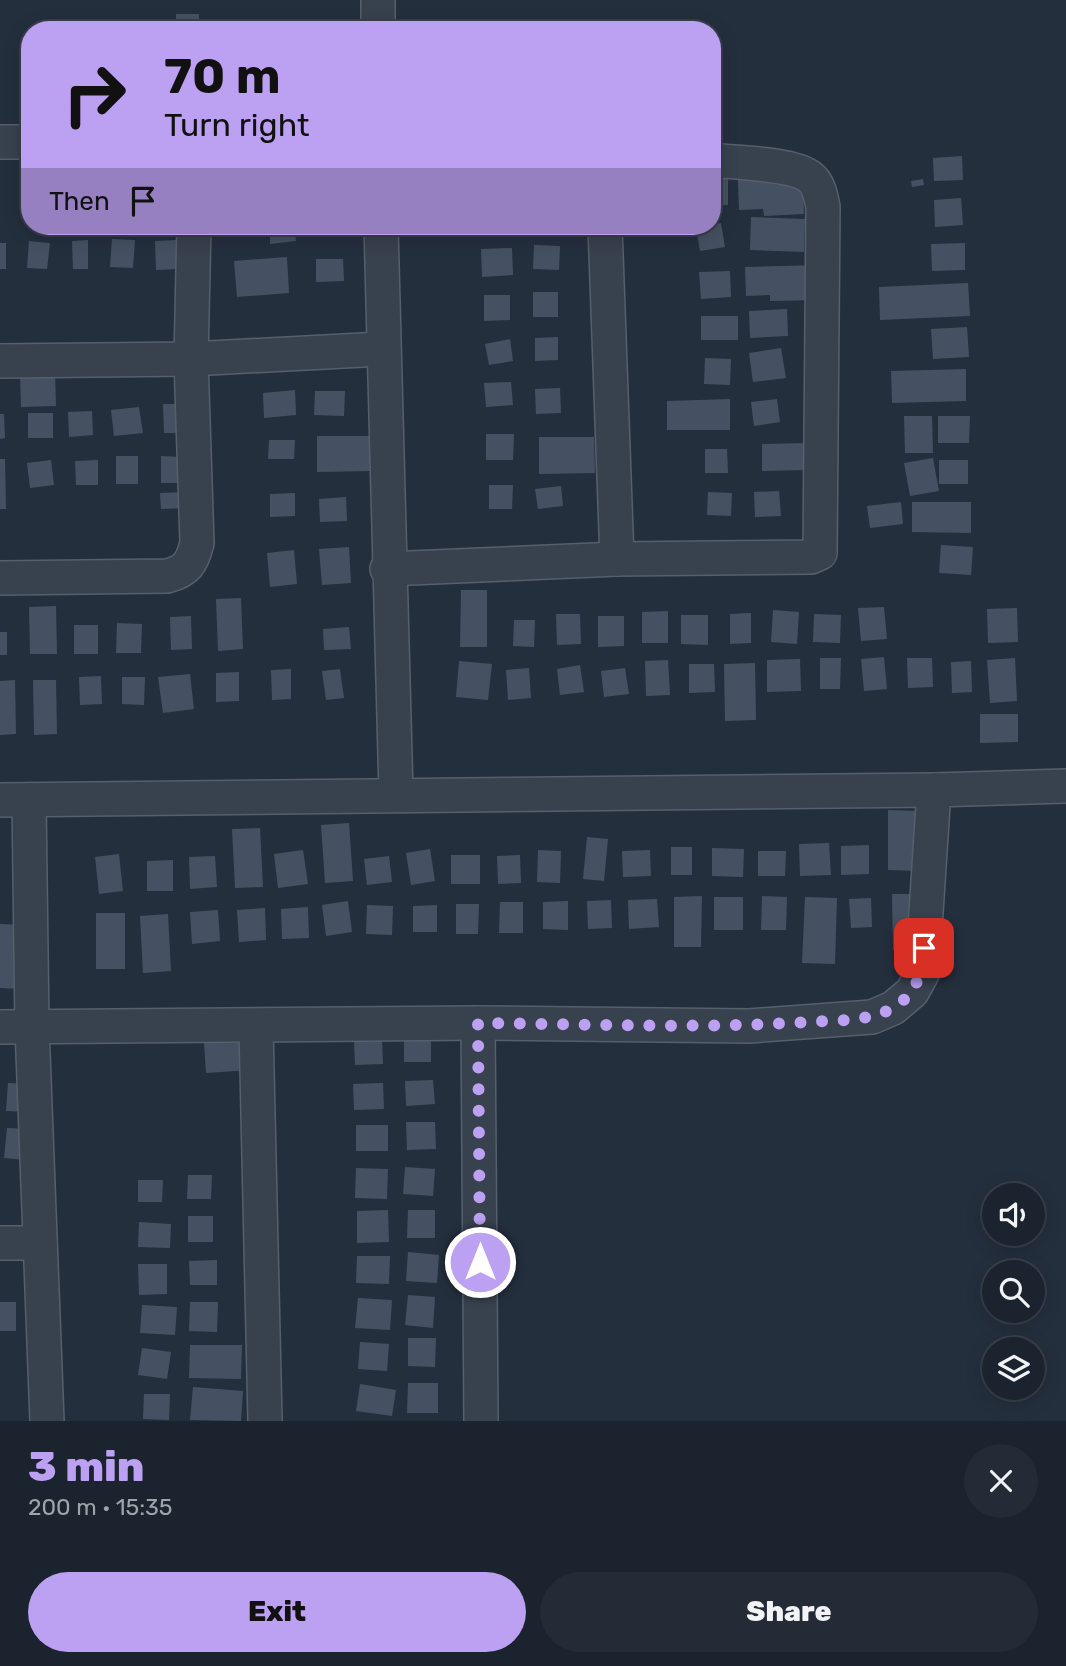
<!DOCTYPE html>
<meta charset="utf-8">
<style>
body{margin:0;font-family:Rubik,sans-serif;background:#242b36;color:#f1f3f6;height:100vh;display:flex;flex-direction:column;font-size:26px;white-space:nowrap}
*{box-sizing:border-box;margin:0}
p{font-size:23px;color:#a0a4aa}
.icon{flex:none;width:38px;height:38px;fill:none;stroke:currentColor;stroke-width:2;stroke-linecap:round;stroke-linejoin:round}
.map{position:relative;height:1421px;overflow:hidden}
.side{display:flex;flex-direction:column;background:#1b232e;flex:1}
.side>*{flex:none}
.top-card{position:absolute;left:21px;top:21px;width:700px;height:214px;border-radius:28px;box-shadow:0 4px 18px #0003,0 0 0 2px #39404a;background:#bca0f2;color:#111;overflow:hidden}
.tools{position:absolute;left:982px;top:1183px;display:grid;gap:14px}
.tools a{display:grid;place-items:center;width:63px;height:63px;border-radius:50%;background:#1b232e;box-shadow:0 4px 18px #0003,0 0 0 2px #39404a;font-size:35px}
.pin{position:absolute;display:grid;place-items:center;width:60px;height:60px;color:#fff;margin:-30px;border-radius:14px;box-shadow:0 4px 10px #0006}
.me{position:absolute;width:77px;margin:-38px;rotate:0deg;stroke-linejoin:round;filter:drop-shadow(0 0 5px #0008)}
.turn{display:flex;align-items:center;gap:24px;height:147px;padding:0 28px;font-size:32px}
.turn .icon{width:91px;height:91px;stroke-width:2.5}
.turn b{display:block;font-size:49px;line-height:60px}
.then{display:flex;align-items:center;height:66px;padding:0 28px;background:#0003;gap:14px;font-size:26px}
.round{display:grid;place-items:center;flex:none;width:74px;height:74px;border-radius:37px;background:#242b36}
.summary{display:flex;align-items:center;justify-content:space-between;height:119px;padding:0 28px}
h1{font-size:42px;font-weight:800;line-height:52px;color:#bca0f2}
.primary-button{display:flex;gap:14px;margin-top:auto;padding:14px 28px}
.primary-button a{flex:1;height:80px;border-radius:42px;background:#bca0f2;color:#111;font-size:28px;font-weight:800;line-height:80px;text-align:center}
.primary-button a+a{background:#242b36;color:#f1f3f6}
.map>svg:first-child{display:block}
.building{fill:#455162}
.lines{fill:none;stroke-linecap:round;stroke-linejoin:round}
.minor-casing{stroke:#565f6c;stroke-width:36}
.minor{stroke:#38414e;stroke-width:33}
.route{stroke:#bca0f2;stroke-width:12;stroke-dasharray:0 21.6}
</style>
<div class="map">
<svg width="1066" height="1421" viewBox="0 0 1066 1421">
<rect width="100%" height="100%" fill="#242f3e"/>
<!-- building -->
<g class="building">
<rect x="176" y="14" width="23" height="16"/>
<polygon points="221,21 246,22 246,30 221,30"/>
<polygon points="359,21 360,30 338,30 338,22"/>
<rect x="134" y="22" width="22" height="8"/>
<polygon points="962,156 963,180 934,181 933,158"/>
<polygon points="803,176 804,214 764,216 763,209 739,210 738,180"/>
<polygon points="712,178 728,178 728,205 712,206"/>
<polygon points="923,179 924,185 912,187 911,181"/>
<polygon points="23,190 30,190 30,219 21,218"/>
<polygon points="961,198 963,225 935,227 934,200"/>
<polygon points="751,217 805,219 804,252 750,250"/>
<polygon points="721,223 725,247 700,251 696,227"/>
<polygon points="314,226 341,226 341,234 314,233"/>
<rect x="461" y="226" width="50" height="7"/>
<polygon points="534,226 587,226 587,230 534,231"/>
<polygon points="295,231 296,241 270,244 270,234"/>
<polygon points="112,239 135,240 133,268 110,267"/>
<polygon points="88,240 88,269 73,269 72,241"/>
<polygon points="176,240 178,269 156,270 155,241"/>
<polygon points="29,241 50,243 47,269 27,268"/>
<rect x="0" y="243" width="6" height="26"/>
<polygon points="965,243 965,270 932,271 931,244"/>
<polygon points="534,245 560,246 559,270 533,269"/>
<polygon points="512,248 513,275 482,277 481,249"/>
<polygon points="287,257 289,293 237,297 234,261"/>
<polygon points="316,259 343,259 344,281 316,282"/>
<polygon points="819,265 820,300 770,301 770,295 746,296 745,267"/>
<polygon points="730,271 731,297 701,299 699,272"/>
<polygon points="968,283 970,316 880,320 879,287"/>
<rect x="533" y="292" width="25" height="25"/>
<polygon points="484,295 510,295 510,320 484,321"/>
<polygon points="787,309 788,336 750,338 749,311"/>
<rect x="701" y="316" width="37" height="24"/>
<polygon points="967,327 969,357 933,359 931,329"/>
<polygon points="558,337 558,360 535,361 535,338"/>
<polygon points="510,339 513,361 489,365 485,344"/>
<polygon points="781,348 786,378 753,382 749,353"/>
<polygon points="705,358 731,359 730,385 704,384"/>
<polygon points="966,369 966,401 892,403 891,371"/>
<polygon points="55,374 56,406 21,407 20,376"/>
<polygon points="511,382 513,405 486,407 484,383"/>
<polygon points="560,388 561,413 536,414 535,389"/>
<polygon points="295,390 296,415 264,418 263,393"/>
<polygon points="315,391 345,391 344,416 314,415"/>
<polygon points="730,399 730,430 667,430 667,401"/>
<polygon points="777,399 780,422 754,426 751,402"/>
<polygon points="163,404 181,404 182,433 164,433"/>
<polygon points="139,407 143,433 114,436 111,410"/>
<polygon points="92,411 93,435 69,437 68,412"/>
<rect x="28" y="413" width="25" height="25"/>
<polygon points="0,414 4,414 5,438 0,439"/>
<polygon points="904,416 932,416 933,453 905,453"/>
<polygon points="938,416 970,416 969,443 938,443"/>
<polygon points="486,434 514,434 513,460 486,460"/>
<polygon points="317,436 371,436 371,471 317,472"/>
<polygon points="539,437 594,437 595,473 539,474"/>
<polygon points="269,440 295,440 294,459 268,459"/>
<polygon points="807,443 807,470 762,471 762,444"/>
<polygon points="705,449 727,449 728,473 705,473"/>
<rect x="116" y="456" width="22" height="28"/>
<polygon points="161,456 183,457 183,483 161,483"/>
<polygon points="933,458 939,491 910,496 904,463"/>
<polygon points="0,459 5,459 6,509 0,509"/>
<polygon points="51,460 54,485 30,488 27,463"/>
<polygon points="98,460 98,485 76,485 75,461"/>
<rect x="939" y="460" width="29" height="24"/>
<polygon points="489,485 513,485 512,509 489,509"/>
<polygon points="561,486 563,506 538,509 535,489"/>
<polygon points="779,491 781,516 755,517 754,492"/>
<polygon points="185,492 185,508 161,509 160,493"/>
<polygon points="708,492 732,493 731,516 707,515"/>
<polygon points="295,493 295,516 270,517 270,494"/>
<polygon points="346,497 347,521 320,522 319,499"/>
<polygon points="901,502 903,524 870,528 867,506"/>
<polygon points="912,502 971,502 971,533 912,532"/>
<polygon points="941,545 973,547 971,575 939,573"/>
<polygon points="349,547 351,583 322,585 319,549"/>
<polygon points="294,550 297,584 270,587 267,553"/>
<polygon points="461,590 487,590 487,647 460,647"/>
<polygon points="241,598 243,649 218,651 216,599"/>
<polygon points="56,606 57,654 30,654 29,607"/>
<polygon points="884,607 887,639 861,641 858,608"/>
<polygon points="1017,608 1018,642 988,643 987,609"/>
<polygon points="773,610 799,612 797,644 771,642"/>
<polygon points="668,611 668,643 642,643 642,612"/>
<polygon points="751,613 751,643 730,644 730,614"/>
<polygon points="556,614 580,614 581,644 557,645"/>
<polygon points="814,614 841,615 840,643 813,642"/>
<polygon points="681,615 708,615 708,645 681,644"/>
<polygon points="191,616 192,649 171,650 170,617"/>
<polygon points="598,616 624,616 624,646 598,647"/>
<polygon points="514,620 535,620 534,647 513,646"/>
<polygon points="117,623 142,624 141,653 116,653"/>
<rect x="74" y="625" width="24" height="29"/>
<polygon points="349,627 351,649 324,650 323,629"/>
<rect x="0" y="632" width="7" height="23"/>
<polygon points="884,657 887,689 864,691 861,659"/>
<polygon points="820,658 841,658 840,689 820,689"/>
<polygon points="907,658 932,658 933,687 908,688"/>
<polygon points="1015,658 1017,701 990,703 987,660"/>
<polygon points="800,659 801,691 767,692 767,660"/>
<polygon points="668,660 670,695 646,696 645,661"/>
<polygon points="459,661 492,664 488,700 456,697"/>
<polygon points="971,661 972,692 952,693 951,662"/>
<polygon points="755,663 756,720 725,721 724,664"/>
<polygon points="689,664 714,664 715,692 689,693"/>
<polygon points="580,665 584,692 560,695 557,669"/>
<polygon points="529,668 531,698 508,700 506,670"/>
<polygon points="625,668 629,694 604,697 601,671"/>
<polygon points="291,669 291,699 272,700 271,670"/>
<polygon points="340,669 344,698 326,700 322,671"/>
<polygon points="239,672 239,701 216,702 216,673"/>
<polygon points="190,674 194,709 163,713 158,677"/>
<polygon points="101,676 102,704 80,705 79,677"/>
<polygon points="122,677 145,677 144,705 122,704"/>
<polygon points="15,680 16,734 0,735 0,681"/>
<polygon points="33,680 56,680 57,734 34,735"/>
<polygon points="980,714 1018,714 1018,742 980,743"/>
<polygon points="888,810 920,811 919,871 888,870"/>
<polygon points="349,823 353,881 325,883 321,825"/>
<polygon points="260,828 263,887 235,888 232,829"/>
<polygon points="587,837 608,839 604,881 583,879"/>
<polygon points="829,843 831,875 800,876 799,844"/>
<polygon points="869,845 869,874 841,875 841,846"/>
<rect x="671" y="847" width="21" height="28"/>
<polygon points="712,848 744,849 743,877 712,876"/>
<polygon points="430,849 435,881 411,885 406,853"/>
<polygon points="303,850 308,884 278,888 274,854"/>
<polygon points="538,850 561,851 560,883 537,882"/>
<polygon points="650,850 651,876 623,877 622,851"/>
<polygon points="758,851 786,851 785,876 758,876"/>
<polygon points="119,854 123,891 99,894 95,857"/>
<rect x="451" y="855" width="29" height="29"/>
<polygon points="520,855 521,883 498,884 497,856"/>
<polygon points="215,856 217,887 190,889 189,857"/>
<polygon points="389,856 392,882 367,885 364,859"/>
<polygon points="173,860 173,891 147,891 147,861"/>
<polygon points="892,894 921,894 922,949 893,950"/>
<polygon points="702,896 701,947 674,947 674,897"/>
<polygon points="762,896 787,897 786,930 761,930"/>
<rect x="714" y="897" width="29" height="33"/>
<polygon points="805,897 837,898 835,964 802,963"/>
<polygon points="871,898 872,927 851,928 849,899"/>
<polygon points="657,899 659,927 629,929 628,900"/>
<polygon points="611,900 612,928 588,929 587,901"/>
<polygon points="348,901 352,932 326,936 322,905"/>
<polygon points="568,901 568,930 543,929 543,902"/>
<polygon points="500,902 523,902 523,933 499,933"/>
<polygon points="456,904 479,904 478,934 456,934"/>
<polygon points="367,905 393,906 392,935 366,934"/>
<polygon points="437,905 437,932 413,932 413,906"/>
<polygon points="308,907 309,938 282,939 281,909"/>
<polygon points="265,908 266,940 239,942 237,910"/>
<polygon points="218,910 220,941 192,944 190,912"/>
<rect x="96" y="913" width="29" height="56"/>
<polygon points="168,914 171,971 143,973 140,916"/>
<polygon points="0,924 23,925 19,989 0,988"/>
<rect x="404" y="1037" width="27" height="25"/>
<polygon points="382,1038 383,1064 355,1065 354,1039"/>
<polygon points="249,1039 251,1070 206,1073 204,1043"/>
<polygon points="433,1080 435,1104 406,1106 405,1081"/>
<polygon points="8,1083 30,1084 29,1112 6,1111"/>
<polygon points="383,1083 384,1109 354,1110 353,1084"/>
<polygon points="406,1122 435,1122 436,1149 407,1150"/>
<rect x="356" y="1125" width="32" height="26"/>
<polygon points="7,1128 30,1129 27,1160 4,1158"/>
<polygon points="405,1167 435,1169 433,1196 403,1194"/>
<polygon points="356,1168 388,1169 387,1199 355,1198"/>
<polygon points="188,1175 212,1175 211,1199 187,1199"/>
<polygon points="138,1180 163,1180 162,1202 138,1202"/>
<polygon points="388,1210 389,1242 357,1243 357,1211"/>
<polygon points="408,1210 435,1210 435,1238 407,1238"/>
<rect x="188" y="1216" width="25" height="26"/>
<polygon points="139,1222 171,1224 170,1248 138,1247"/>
<polygon points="408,1252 439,1255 437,1283 406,1281"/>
<polygon points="357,1256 390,1256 389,1284 356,1283"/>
<polygon points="217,1260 217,1285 190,1285 189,1261"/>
<polygon points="138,1264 167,1264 167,1294 139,1295"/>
<polygon points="408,1295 435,1297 433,1328 405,1325"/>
<polygon points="358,1298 392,1300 390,1330 355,1328"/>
<rect x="0" y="1302" width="16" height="29"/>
<polygon points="190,1302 218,1302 217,1332 189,1331"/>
<polygon points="142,1305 177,1307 175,1335 140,1333"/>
<polygon points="408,1338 436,1338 435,1367 408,1366"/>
<polygon points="360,1342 389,1344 387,1371 358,1369"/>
<polygon points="190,1345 242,1345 241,1379 189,1378"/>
<polygon points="142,1348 171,1352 167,1379 138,1375"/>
<polygon points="408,1383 438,1383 438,1413 407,1413"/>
<polygon points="360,1384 396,1390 392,1416 356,1411"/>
<polygon points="193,1387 243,1391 241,1421 190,1420"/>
<polygon points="144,1394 170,1394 169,1420 143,1419"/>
</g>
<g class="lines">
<!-- minor casing -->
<g class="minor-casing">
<g id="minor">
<polyline points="378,0 378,30"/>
<polyline points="0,142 30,142"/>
<polyline points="381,226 396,794"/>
<polyline points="605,226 617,559"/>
<polyline points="0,361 191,359 382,349"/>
<path d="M387 569 617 559 811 557 820 553 823 207C821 197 819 184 810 177 792 163 736 163 712 160"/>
<path d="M0 578 167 576C187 571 192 563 197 543L191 359 194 226"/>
<polyline points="0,800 934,790 1066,786"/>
<polyline points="29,800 32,1027 47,1421"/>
<polyline points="478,1023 481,1421"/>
<polyline points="256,1026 265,1421"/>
<polyline points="0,1027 478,1023 749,1026 872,1017 893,1008 912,992 922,974 934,790"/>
<polyline points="0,1243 40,1243"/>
</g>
</g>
<!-- minor -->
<use href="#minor" class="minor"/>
</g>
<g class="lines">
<!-- route -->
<path class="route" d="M480 1262 478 1023C588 1024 698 1029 807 1022 835 1020 866 1022 891 1009 916 995 922 975 924 948"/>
</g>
</svg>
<div class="tools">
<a><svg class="icon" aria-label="sound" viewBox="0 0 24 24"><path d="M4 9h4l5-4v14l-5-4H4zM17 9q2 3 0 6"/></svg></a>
<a><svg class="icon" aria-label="search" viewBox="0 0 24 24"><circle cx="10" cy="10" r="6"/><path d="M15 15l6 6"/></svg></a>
<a><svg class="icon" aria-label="layers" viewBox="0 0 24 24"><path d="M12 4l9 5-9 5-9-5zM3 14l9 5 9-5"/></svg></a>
</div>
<div class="pin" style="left:924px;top:948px;background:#d93025"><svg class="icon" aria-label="arrive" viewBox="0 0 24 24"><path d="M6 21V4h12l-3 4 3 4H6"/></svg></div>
<svg class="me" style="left:480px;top:1262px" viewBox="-20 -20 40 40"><circle r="17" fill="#bca0f2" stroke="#fff" stroke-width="3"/><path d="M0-11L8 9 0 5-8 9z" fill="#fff"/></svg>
<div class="top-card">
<div class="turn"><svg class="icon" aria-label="right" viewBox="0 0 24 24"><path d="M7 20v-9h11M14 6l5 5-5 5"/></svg><div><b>70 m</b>Turn right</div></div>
<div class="then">Then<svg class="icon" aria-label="arrive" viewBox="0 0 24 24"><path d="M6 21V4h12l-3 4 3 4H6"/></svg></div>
</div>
</div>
<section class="side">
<div class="summary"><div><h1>3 min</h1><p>200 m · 15:35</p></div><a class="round"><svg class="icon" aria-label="close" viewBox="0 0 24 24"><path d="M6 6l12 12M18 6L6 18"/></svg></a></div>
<div class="primary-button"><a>Exit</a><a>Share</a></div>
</section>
